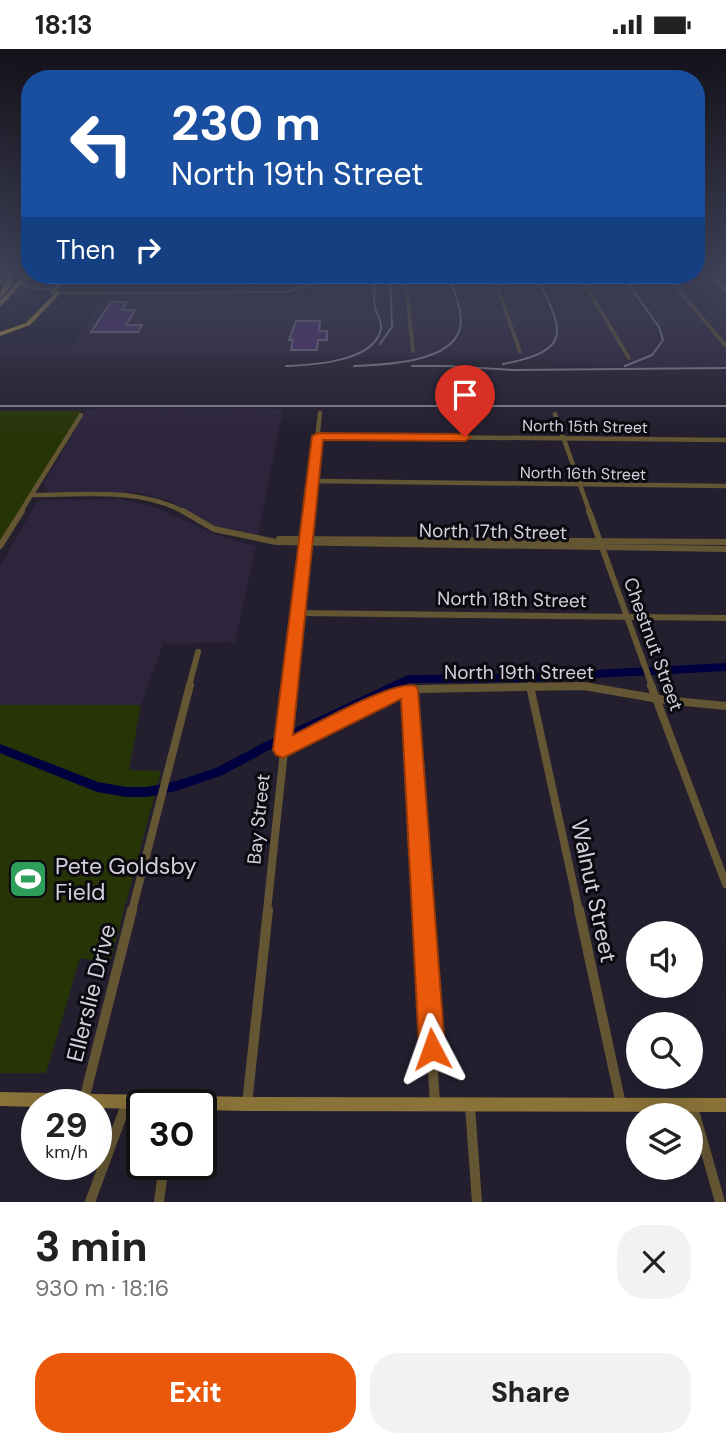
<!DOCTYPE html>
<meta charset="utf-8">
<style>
body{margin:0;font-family:"DM Sans",sans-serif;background:#f2f2f2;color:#222;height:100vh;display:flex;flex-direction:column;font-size:26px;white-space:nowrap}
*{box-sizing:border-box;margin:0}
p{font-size:23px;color:#767676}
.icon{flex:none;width:38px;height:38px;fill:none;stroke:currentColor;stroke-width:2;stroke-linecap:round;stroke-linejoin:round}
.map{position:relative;height:1153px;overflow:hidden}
.details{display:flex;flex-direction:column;background:#fff;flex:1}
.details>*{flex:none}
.guide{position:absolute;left:21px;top:21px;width:684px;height:214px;border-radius:28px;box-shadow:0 7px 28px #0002;background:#1a4fa0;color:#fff;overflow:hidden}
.tools{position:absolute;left:626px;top:872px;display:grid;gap:14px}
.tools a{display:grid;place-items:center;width:77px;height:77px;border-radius:50%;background:#fff;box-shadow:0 7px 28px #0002;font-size:35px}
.speed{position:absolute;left:21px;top:1040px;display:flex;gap:14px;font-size:35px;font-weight:700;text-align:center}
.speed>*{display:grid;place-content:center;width:91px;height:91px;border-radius:50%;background:#fff;box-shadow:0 7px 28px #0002;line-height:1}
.speed small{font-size:18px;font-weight:400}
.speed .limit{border:4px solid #111;border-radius:10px;background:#fff;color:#111}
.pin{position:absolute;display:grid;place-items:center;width:60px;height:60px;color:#fff;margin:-72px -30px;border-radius:50% 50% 50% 0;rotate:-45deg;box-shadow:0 0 7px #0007}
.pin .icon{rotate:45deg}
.me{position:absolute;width:77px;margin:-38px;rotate:356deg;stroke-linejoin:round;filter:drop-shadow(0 0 5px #0008)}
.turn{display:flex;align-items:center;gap:24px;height:147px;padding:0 35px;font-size:32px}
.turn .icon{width:91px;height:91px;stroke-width:2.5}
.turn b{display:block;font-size:49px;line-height:60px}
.then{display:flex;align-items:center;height:66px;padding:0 35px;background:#0003;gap:14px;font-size:26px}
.round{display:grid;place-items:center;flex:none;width:74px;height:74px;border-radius:28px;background:#f2f2f2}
.head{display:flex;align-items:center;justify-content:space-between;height:119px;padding:0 35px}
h1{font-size:42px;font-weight:800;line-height:52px}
.cta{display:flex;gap:14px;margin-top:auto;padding:14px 35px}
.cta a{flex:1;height:80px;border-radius:28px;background:#ea580c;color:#fff;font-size:28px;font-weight:800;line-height:80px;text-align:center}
.cta a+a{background:#f2f2f2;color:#222}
.status{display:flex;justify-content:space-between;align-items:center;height:49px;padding:0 35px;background:#fff;direction:ltr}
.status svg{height:19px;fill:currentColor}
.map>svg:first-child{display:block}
.built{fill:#2d253b}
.green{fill:#273506}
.water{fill:#000040}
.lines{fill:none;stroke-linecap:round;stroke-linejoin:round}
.canal{fill:#000040;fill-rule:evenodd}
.building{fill:#522e76;stroke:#797184;stroke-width:2}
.street-far4{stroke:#645633;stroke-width:3.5}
.street-far3{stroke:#645633;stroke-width:4.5}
.street-far2{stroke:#645633;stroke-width:6}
.street-far1{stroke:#645633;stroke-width:8}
.street{stroke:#645633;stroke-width:10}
.secondary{fill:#897339;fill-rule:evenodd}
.highway{fill:#c09e3d;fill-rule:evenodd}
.rail{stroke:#878390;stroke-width:2}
.route{fill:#ea580c;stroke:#983908;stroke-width:2}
.labels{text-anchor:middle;stroke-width:6;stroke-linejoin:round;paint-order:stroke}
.far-street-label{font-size:16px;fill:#d3d0db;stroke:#0c0a11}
.street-label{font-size:19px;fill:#d3d0db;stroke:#0c0a11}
.near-poi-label{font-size:23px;fill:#d3d0db;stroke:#0c0a11;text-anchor:start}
.near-street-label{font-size:23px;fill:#d3d0db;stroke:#0c0a11}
</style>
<div class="status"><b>18:13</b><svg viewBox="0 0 49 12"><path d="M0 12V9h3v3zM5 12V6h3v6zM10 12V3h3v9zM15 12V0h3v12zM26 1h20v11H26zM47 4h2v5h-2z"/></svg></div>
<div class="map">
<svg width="726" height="1153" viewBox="0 0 726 1153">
<rect width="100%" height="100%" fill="#241f2f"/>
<!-- built -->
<g class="built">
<polygon points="319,226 726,226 726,321 639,319 489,307 0,309 0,300 3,297 72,296 108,245 297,244 317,233"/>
<polygon points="98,359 283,360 258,487 215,477 166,451 139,444 48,443 43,435 87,361"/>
<polygon points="122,450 159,460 219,487 256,497 235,593 163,595 141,656 0,656 0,517 38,451"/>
</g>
<!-- green -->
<g class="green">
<polygon points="0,362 81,362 0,493"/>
<polygon points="0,656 141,656 129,721 161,722 110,914 80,909 46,1024 0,1024"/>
</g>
<!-- water -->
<polygon class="water" points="175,226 287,226 258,235"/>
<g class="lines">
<!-- canal -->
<polygon class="canal" points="726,614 726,622 519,633 409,634 269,701 223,726 176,742 147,748 126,748 97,743 0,704 0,695 98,733 126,738 147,738 176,732 216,719 261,695 408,626 519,625"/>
</g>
<!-- building -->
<g class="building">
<polygon points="111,253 127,253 122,261 135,261 126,276 142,276 138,283 91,283"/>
<polygon points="296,272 320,272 319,282 327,282 327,291 318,291 317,301 291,301 293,291 289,291"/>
</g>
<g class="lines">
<!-- street-far4 -->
<g class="street-far4">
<polyline points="405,226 413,302"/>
<polyline points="493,226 520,303"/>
<polyline points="579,226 629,309"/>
<polyline points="666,226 726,297"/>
</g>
<!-- street-far3 -->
<g class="street-far3">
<polyline points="555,365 590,464"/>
<polyline points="318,387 726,391"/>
<polyline points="313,432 726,437"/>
<path d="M31 446C81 446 140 438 186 464"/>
<polyline points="20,464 81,366"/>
<polyline points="309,464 320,364"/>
</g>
<!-- street-far2 -->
<g class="street-far2">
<polyline points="183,462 214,480 276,493 726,500"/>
<polyline points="589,462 652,637"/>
<polyline points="279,490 726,493"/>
<polyline points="0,497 22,462"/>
<polyline points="297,564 726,569"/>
<polyline points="189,637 198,603"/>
<polyline points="291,637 310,462"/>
<polyline points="563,637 586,637"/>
</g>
<!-- street-far1 -->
<g class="street-far1">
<polyline points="651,636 726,835"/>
<polyline points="530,637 579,862"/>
<polyline points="410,641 423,862"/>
<polyline points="283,701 392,646 418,640 584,637 665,651 726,657"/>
<polyline points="132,862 190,636"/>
<polyline points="267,862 291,636"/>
</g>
<!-- street -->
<g class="street">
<polyline points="423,861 435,1055"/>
<polyline points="579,861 621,1055"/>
<polyline points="84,1051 132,861"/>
<polyline points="247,1055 268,861"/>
<polyline points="470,1057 477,1153"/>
<polyline points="693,1058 720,1153"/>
<polyline points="90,1153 127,1053"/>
<polyline points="159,1153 164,1115"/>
</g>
<!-- secondary -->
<g class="secondary">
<polygon points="25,226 29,226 26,234 28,237 52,240 65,226 69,226 57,241 59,243 287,242 313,232 314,226 318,226 317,234 287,244 52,245 50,244 50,242 25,239 22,234"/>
<polygon points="0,1043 247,1048 726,1049 726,1063 247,1062 201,1061 201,1055 142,1055 142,1060 96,1059 96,1055 37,1055 37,1058 0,1057"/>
</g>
<!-- highway -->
<g class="highway">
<polygon points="0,226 3,227 3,233 0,235"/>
<path d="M7 226H13L11 237 0 250C0 242 5 235 7 226Z"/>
<polygon points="24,226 29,227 0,258 0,252"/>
<polygon points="56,243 61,244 30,276 0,287 0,283 26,274"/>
</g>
<!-- rail -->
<g class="rail">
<polyline points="622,226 659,278 663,291 652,306 625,317"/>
<polyline points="711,226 726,241"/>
<polyline points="380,295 392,278 390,226"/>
<path d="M503 315C575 301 563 282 536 226"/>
<path d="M286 317C312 316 376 313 381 279 382 272 377 266 375 259 373 248 375 237 375 226"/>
<path d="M354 317C382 316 452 314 460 279 464 262 453 242 449 226"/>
<polyline points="412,317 454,317"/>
<polyline points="445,317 514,321 726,319"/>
<polyline points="0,357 726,357"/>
</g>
</g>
<!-- sky -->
<linearGradient id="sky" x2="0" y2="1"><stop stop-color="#14111a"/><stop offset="0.58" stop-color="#3f4258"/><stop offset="1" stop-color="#3f4258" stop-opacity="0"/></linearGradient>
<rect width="726" height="387" fill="url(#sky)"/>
<!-- route -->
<path class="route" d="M318 384 465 385 471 388 465 392 323 391 293 686C316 675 395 630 416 637L418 641 445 1000 441 1009 432 1013 423 1009 419 1000 401 650 283 709 276 706 273 701 312 387Z"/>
<!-- icons -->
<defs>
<g id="stadium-square" transform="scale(2.0125)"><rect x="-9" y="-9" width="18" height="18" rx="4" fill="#2e9e5b" stroke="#0c0a11"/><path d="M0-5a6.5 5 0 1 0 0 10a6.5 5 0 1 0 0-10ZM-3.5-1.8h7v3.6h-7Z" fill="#fff"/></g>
</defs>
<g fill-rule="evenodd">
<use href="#stadium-square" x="28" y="830"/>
</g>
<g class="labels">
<!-- far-street labels -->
<g class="far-street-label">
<text transform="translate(585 377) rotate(1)" y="6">North 15th Street</text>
<text transform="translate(583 424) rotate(1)" y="6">North 16th Street</text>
</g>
<!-- street labels -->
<g class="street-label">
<text transform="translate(493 482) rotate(1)" y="7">North 17th Street</text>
<text transform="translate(512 550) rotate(1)" y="7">North 18th Street</text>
<text transform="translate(654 595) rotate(70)" y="7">Chestnut Street</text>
<text x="519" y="630">North 19th Street</text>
<text transform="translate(258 770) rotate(-84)" y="7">Bay Street</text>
</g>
<!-- near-poi labels -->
<g class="near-poi-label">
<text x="55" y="825">Pete Goldsby<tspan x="55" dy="26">Field</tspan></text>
</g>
<!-- near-street labels -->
<g class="near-street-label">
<text transform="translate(594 842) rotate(78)" y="8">Walnut Street</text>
<text transform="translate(91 944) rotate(-76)" y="8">Ellerslie Drive</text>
</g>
</g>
</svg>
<div class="tools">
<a><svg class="icon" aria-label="sound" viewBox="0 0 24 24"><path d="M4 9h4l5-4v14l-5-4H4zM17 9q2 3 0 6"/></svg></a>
<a><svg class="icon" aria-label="search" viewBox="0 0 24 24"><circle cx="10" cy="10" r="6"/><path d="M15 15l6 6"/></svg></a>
<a><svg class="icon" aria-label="layers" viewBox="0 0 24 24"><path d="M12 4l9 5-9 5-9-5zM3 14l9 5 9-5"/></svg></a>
</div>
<div class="speed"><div>29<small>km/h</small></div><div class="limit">30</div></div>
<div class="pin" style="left:465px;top:388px;background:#d93025"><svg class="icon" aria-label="arrive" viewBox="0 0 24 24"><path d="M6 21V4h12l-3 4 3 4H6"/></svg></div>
<svg class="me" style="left:432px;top:1000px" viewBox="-20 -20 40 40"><path d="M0-17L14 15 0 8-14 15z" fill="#ea580c" stroke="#fff" stroke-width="4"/></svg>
<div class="guide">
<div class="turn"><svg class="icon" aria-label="left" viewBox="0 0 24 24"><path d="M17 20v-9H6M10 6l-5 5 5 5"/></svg><div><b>230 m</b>North 19th Street</div></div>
<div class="then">Then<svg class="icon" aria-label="right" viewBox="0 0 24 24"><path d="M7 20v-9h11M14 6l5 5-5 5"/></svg></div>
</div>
</div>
<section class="details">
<div class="head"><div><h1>3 min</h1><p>930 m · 18:16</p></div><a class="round"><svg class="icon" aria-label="close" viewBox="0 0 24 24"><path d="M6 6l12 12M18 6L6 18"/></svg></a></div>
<div class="cta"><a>Exit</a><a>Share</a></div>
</section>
